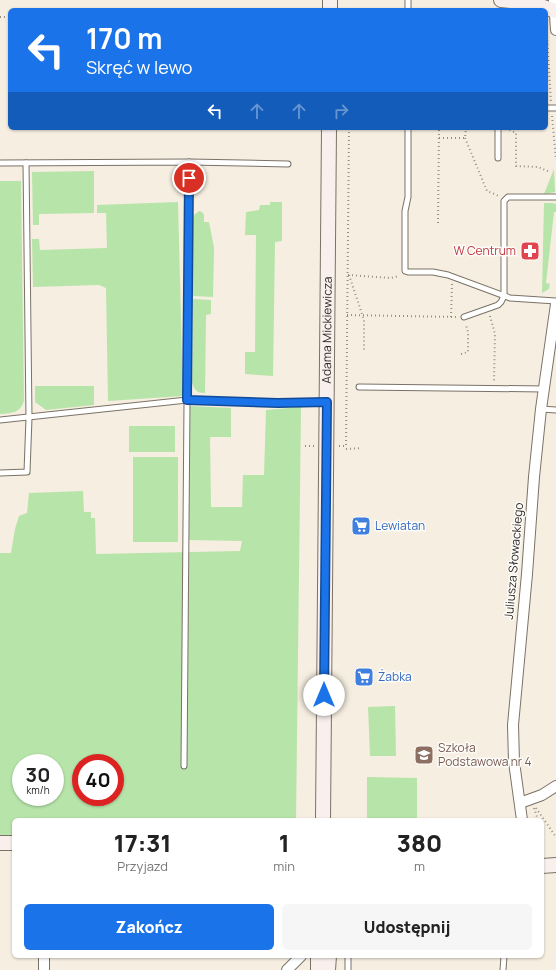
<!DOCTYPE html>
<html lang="pl">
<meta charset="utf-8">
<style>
body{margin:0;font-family:Manrope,sans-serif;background:#f6f6f6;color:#222;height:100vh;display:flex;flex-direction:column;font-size:15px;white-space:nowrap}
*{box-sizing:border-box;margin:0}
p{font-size:13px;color:#767676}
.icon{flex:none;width:22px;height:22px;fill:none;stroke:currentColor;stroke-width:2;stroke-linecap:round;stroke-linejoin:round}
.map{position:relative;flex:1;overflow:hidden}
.drawer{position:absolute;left:12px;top:818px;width:532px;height:140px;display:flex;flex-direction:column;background:#fff;border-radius:6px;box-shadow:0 1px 3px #0004}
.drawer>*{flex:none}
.top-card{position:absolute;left:8px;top:8px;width:540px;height:122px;border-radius:6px;box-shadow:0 1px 3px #0004;background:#1a73e8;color:#fff;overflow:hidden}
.speed{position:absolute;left:12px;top:754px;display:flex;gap:8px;font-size:20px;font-weight:700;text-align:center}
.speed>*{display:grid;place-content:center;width:52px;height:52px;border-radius:50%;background:#fff;box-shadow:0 1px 3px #0004;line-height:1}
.speed small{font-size:10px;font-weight:400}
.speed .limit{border:6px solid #d22;background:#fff;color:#111}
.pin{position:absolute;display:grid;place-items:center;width:34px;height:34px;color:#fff;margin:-17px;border:2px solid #fff;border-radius:50%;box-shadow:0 1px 4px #0007}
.me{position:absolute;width:44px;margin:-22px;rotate:0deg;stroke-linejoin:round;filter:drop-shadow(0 0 3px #0008)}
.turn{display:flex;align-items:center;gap:14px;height:84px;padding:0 12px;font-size:18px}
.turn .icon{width:52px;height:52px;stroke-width:2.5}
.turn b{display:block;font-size:28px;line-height:34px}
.lanes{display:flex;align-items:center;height:38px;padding:0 12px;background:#0003;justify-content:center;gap:20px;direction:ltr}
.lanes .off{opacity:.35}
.eta{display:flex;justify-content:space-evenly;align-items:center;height:68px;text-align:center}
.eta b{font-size:24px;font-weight:800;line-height:28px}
.button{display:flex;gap:8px;margin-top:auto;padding:8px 12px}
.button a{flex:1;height:46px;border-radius:6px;background:#1a73e8;color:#fff;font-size:16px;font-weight:800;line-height:46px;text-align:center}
.button a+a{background:#f6f6f6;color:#222}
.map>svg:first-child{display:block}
.green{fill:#b7e4a9;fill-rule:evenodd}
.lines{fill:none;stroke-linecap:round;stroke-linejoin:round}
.lane-casing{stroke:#7a7266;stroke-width:7}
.street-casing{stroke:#7a7266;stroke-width:12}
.secondary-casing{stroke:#7a7266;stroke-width:16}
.path{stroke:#958f86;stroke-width:2;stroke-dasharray:1 3;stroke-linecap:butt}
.lane{stroke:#fff;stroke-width:5}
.street{stroke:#fff;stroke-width:10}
.secondary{stroke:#f9f0ee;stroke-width:14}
.route-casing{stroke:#114b97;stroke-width:10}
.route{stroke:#1a73e8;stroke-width:7}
.labels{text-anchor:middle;stroke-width:3;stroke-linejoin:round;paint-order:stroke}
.health-label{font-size:12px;fill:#be3a42;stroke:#fefcf9;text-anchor:end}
.street-label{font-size:12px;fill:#2c2924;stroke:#fefcf9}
.shop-label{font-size:12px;fill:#366cbe;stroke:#fefcf9;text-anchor:start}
.education-label{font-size:12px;fill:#785e54;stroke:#fefcf9;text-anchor:start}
</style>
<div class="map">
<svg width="556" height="970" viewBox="0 0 556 970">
<rect width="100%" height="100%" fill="#f6eee0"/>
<!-- green -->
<g class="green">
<polygon points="554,169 555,192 544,194"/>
<polygon points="94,171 94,213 39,214 39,225 33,225 32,172"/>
<path d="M0 181H21L24 401C20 413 12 413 0 414Z"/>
<polygon points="178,202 183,396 108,401 106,288 99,285 33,287 32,239 39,239 40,250 107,248 106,213 97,213 97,205"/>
<polygon points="270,202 282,202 282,241 275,242 273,376 245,374 245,352 255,352 256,235 245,235 246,212 259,210 260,205 270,205"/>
<polygon points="544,203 552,203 556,204 556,212 554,212 546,283 550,284 549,289 542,293"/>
<polygon points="199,211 202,212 204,215 204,222 209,222 214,248 213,297 193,296 193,220 194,215"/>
<path d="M193 299 211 300V314L206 315 205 393C197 393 194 390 192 382Z"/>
<polygon points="35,386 94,386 94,405 46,410 35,402"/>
<path d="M189 406 231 408V437H210L211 507H242L243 475H264L266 410 301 407 296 820H14V837H0V553H11L15 529 19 516 27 513 29 493 83 491 84 512H91V518H95L96 554 240 551 242 541 188 540ZM21 763H55V797H21ZM81 763H115V797H81Z"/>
<rect x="129" y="426" width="46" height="26"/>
<rect x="133" y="457" width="45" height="85"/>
<polygon points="395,706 396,756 370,756 368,707"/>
<polygon points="367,777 417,778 417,820 367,820"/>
</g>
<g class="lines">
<!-- lane casing -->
<g class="lane-casing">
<g id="lane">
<polyline points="408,10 408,0"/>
<polyline points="546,108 556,108"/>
<polyline points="408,128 408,197 405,211 405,271 408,272 433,272 448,275 510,298 556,301"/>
<polyline points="498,158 498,128"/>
<polyline points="0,163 189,162 288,164"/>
<polyline points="464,317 498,305 501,302 504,296 504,201 508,197 556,197"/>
<polyline points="359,387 544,389"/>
<polyline points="541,409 556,410"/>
<polyline points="0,420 187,400 278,403 326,402"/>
<polyline points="0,473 27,472 29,418 26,163"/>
<polyline points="184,766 189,162"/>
<polyline points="348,970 348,956"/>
<polyline points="503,970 504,956"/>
</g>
</g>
<!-- street casing -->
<g class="street-casing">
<g id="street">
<polyline points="554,0 556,30"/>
<polyline points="520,803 542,795 556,786"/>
<polyline points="522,820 514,762 513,725 527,574 534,477 541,409 556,304"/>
<polyline points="44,970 44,956"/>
<polyline points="287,970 301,956"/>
</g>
</g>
<!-- secondary casing -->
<g class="secondary-casing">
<g id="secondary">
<polyline points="330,0 330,10"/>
<polyline points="501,0 531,3 556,11"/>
<path id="s1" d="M323 820 329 128"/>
<polyline points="0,843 14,843"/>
<polyline points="542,866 556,865"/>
<polyline points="318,970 318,956"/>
<polyline points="328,970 329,956"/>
</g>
</g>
<!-- path -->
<g class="path">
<polyline points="361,8 361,10"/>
<polyline points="0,17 10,17"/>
<polyline points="547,36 551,101"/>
<polyline points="552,116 556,160"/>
<polyline points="506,128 516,133 516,166 538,167 550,172"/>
<polyline points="439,138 465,138 466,128"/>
<polyline points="465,138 487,191 499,196"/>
<polyline points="438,223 439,128"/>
<polyline points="348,275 391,278 399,276"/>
<polyline points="349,275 364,320 364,351"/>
<polyline points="347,315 456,317"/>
<polyline points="490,316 495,334 494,381"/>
<polyline points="451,317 452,284"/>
<polyline points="461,354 468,352 468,332 466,325"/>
<polyline points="305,446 315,446"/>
<polyline points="339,446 346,446 349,128"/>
<polyline points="346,449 361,448"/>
<polyline points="534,808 538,820"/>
<polyline points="536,808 556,837"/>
</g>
<!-- lane -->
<use href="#lane" class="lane"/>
<!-- street -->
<use href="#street" class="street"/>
<!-- secondary -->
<use href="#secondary" class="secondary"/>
</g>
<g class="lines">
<!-- route casing -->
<g class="route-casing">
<polyline id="route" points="189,178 187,400 278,403 327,402 324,695"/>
</g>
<!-- route -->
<use href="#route" class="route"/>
</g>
<!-- icons -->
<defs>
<g id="pharmacy-square" transform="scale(1)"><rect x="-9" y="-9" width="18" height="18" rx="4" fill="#e0444e" stroke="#fefcf9"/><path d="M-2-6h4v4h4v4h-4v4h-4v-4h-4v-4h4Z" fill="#fff"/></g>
<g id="supermarket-square" transform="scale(1)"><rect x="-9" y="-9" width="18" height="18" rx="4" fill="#3f7fe0" stroke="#fefcf9"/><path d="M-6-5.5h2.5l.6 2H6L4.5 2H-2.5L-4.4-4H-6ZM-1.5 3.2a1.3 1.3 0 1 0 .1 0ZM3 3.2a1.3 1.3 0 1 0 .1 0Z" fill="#fff"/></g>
<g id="school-square" transform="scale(1)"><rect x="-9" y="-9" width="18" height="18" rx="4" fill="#8d6e63" stroke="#fefcf9"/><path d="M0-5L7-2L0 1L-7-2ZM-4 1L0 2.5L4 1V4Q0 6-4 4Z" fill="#fff"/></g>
</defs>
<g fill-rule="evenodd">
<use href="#pharmacy-square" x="530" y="251"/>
<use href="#supermarket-square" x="361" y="526"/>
<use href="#supermarket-square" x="364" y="677"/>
<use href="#school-square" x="424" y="755"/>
</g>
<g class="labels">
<!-- health labels -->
<g class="health-label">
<text x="516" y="255">W Centrum</text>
</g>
<!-- street labels -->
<g class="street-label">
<text dy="4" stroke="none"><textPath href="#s1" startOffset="490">Adama Mickiewicza</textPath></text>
<text transform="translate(514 561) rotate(-85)" y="4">Juliusza Słowackiego</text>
</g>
<!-- shop labels -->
<g class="shop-label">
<text x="375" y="530">Lewiatan</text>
<text x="378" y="681">Żabka</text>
</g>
<!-- education labels -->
<g class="education-label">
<text x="438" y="752">Szkoła<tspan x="438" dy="14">Podstawowa nr 4</tspan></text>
</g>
</g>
</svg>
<div class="speed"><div>30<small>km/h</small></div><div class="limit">40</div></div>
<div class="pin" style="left:189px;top:178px;background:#d93025"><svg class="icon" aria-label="arrive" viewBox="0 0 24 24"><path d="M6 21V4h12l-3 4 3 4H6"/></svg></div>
<svg class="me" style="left:324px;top:695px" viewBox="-20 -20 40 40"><circle r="19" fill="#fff"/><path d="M0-13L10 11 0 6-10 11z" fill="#1a73e8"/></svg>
<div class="top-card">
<div class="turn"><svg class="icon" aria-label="left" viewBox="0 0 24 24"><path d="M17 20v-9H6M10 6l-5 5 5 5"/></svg><div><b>170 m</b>Skręć w lewo</div></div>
<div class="lanes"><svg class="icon" aria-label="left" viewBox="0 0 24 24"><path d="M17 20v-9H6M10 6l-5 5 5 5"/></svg><svg class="icon off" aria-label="ahead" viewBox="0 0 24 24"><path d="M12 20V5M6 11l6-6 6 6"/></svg><svg class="icon off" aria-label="ahead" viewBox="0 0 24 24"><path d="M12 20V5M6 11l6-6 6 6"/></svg><svg class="icon off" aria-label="right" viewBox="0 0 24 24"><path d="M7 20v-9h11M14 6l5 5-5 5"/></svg></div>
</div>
<section class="drawer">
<div class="eta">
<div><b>17:31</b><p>Przyjazd</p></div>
<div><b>1</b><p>min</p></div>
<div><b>380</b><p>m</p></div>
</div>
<div class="button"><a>Zakończ</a><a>Udostępnij</a></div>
</section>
</div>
